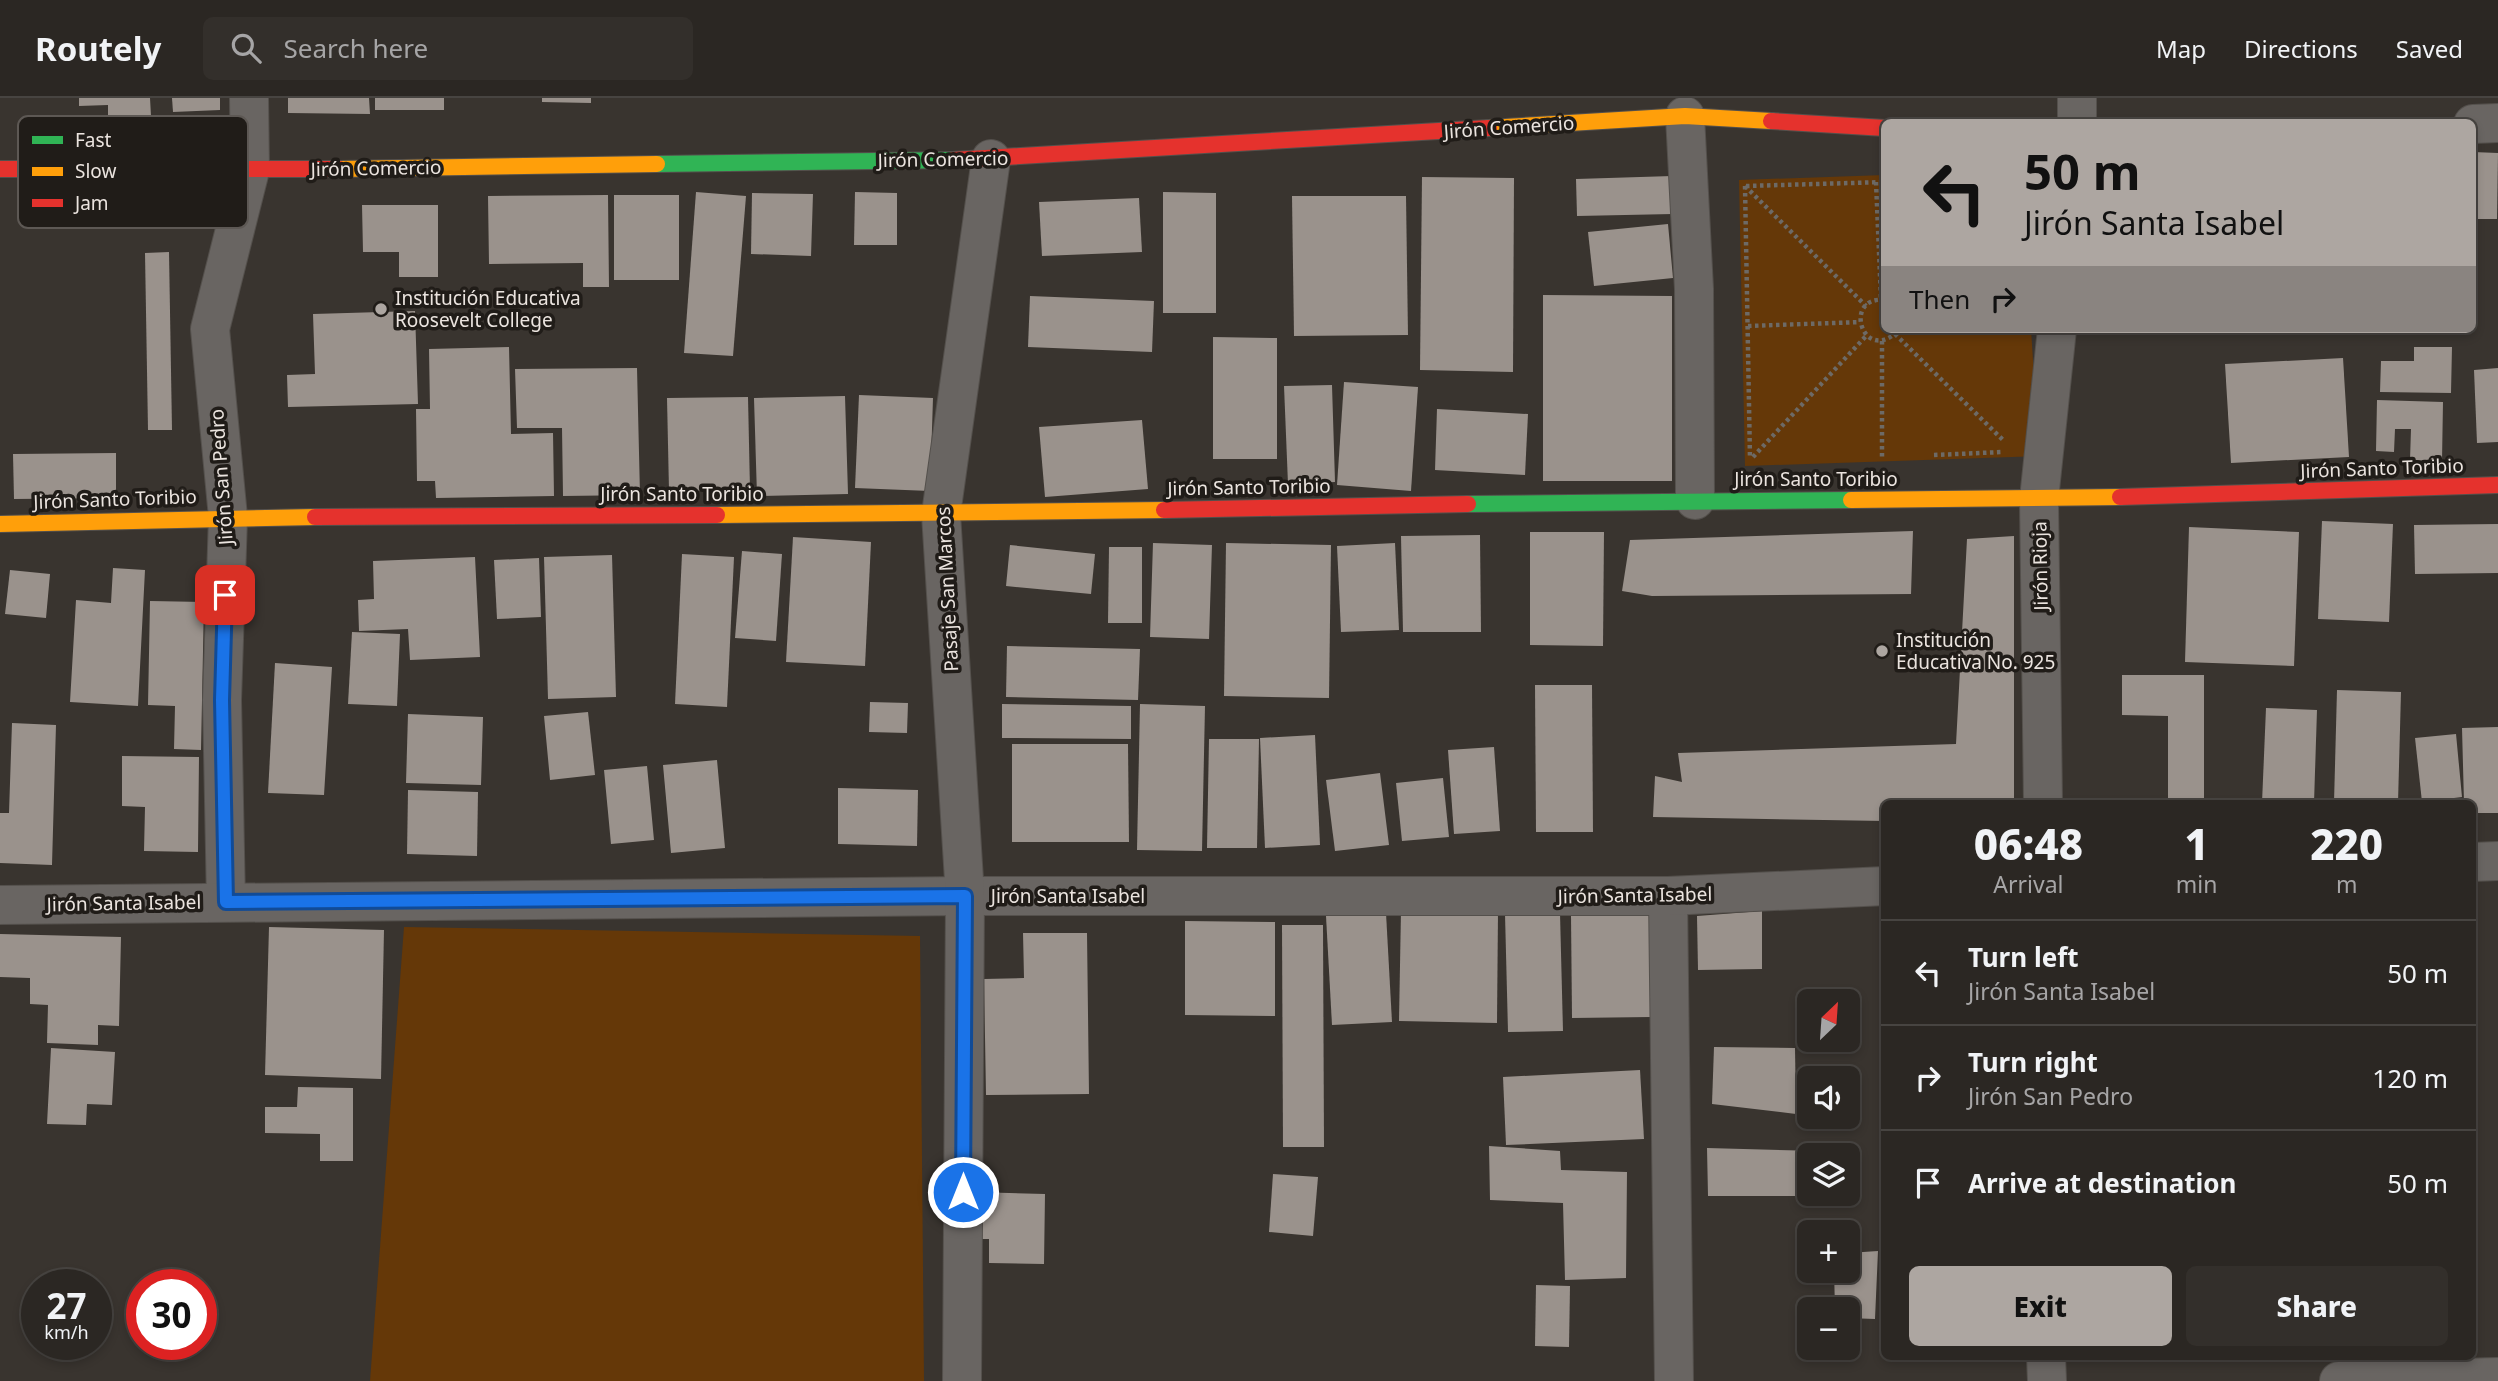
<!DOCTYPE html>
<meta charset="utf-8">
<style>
body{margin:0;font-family:"Noto Sans",sans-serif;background:#332f2b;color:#f1f3f6;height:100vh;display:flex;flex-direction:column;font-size:26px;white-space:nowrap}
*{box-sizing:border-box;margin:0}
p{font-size:23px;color:#a6a5a6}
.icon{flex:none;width:38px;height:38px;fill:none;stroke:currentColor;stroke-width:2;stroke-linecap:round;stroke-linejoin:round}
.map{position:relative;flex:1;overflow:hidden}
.details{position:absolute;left:1881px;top:702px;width:595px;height:560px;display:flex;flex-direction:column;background:#2b2723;border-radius:10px;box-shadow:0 4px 10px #0003,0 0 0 2px #474441}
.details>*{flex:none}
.hud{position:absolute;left:1881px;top:21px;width:595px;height:214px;border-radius:10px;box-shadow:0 4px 10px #0003,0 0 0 2px #474441;background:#ada6a1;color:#111;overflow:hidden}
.needle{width:46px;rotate:25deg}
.buttons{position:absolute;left:1797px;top:891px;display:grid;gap:14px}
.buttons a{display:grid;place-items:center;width:63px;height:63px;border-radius:10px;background:#2b2723;box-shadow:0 4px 10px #0003,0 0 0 2px #474441;font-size:35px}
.speed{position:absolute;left:21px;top:1171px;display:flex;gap:14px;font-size:35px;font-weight:700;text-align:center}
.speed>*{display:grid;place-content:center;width:91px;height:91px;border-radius:50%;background:#2b2723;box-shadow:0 4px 10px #0003,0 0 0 2px #474441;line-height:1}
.speed small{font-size:18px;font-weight:400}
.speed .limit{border:10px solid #d22;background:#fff;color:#111}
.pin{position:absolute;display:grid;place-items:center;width:60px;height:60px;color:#fff;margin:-30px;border-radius:14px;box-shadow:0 4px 10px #0006}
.me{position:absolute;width:77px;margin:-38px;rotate:0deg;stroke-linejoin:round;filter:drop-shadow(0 0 5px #0008)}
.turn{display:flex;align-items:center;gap:24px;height:147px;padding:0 28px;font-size:32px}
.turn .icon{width:91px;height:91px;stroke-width:2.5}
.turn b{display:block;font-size:49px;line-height:60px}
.then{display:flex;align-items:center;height:66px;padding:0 28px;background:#0003;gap:14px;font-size:26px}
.eta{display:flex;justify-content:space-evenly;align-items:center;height:119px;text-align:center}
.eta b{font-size:42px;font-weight:800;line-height:49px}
.button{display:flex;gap:14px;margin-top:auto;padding:14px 28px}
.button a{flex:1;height:80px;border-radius:10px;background:#ada6a1;color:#111;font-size:28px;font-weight:800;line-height:80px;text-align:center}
.button a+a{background:#332f2b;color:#f1f3f6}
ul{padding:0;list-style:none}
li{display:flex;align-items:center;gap:21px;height:105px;padding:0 28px;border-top:2px solid #474441}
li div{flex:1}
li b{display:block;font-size:26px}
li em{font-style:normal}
header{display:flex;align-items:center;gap:42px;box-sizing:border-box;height:98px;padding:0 35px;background:#2b2723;border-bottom:2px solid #474441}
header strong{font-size:33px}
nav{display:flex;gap:38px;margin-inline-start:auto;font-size:24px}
.search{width:490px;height:63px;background:#332f2b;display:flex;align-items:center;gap:18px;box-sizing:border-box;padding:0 24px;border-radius:10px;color:#a6a5a6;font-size:26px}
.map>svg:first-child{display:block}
.green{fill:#653808}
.building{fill:#9a928c}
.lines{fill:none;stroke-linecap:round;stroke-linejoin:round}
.street-casing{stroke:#54504c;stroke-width:40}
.fast-casing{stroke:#54504c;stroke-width:18}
.slow-casing{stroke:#54504c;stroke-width:18}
.jam-casing{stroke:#54504c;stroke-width:18}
.path{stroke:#6d6a66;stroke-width:4.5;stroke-dasharray:3.5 3.5;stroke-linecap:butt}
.street{stroke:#696562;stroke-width:38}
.fast{stroke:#30b455;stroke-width:16}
.slow{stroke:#ff9f0a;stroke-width:16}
.jam{stroke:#e5322d;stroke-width:16}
.route-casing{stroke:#114b97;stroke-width:18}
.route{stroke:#1a73e8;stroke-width:12}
.poi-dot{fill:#ada6a1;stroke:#201c18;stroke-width:2.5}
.labels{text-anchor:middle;stroke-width:7;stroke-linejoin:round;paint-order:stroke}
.street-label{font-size:19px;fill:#ebe4df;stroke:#201c18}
.poi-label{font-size:19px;fill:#ebe4df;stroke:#201c18;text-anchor:start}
.key{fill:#201c18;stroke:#5d5854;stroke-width:2}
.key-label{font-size:19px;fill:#ebe4df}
</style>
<header>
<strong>Routely</strong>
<div class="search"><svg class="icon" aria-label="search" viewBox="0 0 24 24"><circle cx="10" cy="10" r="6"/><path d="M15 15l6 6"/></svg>Search here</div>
<nav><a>Map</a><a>Directions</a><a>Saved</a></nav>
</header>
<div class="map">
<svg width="2498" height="1283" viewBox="0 0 2498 1283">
<rect width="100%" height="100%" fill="#39342f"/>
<!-- green -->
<g class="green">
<polygon points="1885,77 1885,231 2031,231 2039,358 1745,368 1739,82"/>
<polygon points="404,829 920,838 924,1283 370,1283"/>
</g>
<!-- building -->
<g class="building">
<polygon points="79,0 150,0 151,18 108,21 108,7 79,8"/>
<polygon points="172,0 220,0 220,12 173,14"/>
<polygon points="288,0 369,0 370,16 288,15"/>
<rect x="375" y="0" width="69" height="12"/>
<polygon points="542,0 591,0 591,5 542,4"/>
<polygon points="2473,54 2498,55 2497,121 2473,121"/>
<polygon points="1672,78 1673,116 1577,118 1576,81"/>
<polygon points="1422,79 1514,80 1513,274 1420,272"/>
<polygon points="696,94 746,98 733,258 684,255"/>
<polygon points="855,94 897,95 897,147 854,147"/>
<polygon points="1163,94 1216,95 1216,215 1163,215"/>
<polygon points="752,95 813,96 811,158 751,156"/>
<polygon points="608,97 609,189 583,189 583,165 489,166 488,98"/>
<rect x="614" y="97" width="65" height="85"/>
<polygon points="1292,98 1406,98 1408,237 1294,238"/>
<polygon points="1139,100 1142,154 1042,158 1039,104"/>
<polygon points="362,107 438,107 438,179 399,179 399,154 363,154"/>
<polygon points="1668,126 1673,180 1594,188 1588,134"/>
<polygon points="169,154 172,332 148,332 145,155"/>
<polygon points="1543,197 1672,198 1672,383 1543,383"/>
<polygon points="1030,198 1154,203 1152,254 1028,249"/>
<polygon points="415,213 418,306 288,309 287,277 315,276 313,216"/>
<polygon points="1213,239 1277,240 1277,361 1213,361"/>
<polygon points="509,249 511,336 553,335 554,398 436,400 435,383 417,383 416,311 430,311 429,251"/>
<polygon points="2414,249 2452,249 2451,295 2380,294 2381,263 2414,263"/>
<polygon points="2343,260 2349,359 2231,365 2225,266"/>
<polygon points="637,270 640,397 563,398 562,330 517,330 515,271"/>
<polygon points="2498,270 2498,344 2477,345 2474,272"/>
<polygon points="1344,284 1418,289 1411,393 1337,387"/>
<polygon points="1332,287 1335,384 1288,386 1284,288"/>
<polygon points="859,297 933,300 930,393 855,390"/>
<polygon points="845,298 848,396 757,398 754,300"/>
<polygon points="748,299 750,392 669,393 667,300"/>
<polygon points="2377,302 2443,304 2442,363 2410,362 2411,331 2395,331 2394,354 2376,353"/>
<polygon points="1437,311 1528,316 1525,377 1435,372"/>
<polygon points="1142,322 1148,391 1045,399 1039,329"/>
<polygon points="116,355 116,400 14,401 13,356"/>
<polygon points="2322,423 2393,426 2389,524 2318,521"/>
<polygon points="2498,426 2498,475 2415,476 2414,427"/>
<polygon points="2189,429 2299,434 2294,568 2185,564"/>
<polygon points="1913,433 1911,496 1652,498 1622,493 1630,442"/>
<polygon points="1530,434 1604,434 1603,548 1530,547"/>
<polygon points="1480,437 1481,534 1403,534 1401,438"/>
<polygon points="2014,438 2014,705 1885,705 1885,723 1653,719 1655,678 1682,684 1678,655 1956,646 1967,441"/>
<polygon points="793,439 871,444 865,568 786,564"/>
<polygon points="1153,445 1212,447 1209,541 1150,539"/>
<polygon points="1226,445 1331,447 1329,600 1224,598"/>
<polygon points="1395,445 1399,532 1341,534 1337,448"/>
<polygon points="1010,447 1095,456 1091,496 1006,488"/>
<polygon points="1109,449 1142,449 1142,525 1108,525"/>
<polygon points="742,453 782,456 776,543 735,540"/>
<polygon points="682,456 734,459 727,609 675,606"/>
<polygon points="612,457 616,599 548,601 544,459"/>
<polygon points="475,459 480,559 410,562 408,531 359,533 358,502 374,501 373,463"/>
<polygon points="539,460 541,519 497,521 494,462"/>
<polygon points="113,470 145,472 138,608 70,604 76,502 111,505"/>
<polygon points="10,472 50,476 46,520 5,516"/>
<polygon points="150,503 204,504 201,652 174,651 175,608 148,607"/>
<polygon points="352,534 400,536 397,608 348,606"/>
<polygon points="1007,548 1140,551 1138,602 1006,599"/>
<polygon points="275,565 332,569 324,697 268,695"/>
<polygon points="2122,577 2204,577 2204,705 2168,705 2168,618 2122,617"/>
<polygon points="1535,587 1592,587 1593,734 1536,734"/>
<polygon points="2337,592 2401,594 2398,705 2334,705"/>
<polygon points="870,604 908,605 907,635 869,634"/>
<polygon points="1002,606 1131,608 1131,641 1002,640"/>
<polygon points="1140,606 1205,608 1202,753 1137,752"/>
<polygon points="2266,610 2317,612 2314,705 2262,705"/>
<polygon points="588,614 595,677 550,682 544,618"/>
<polygon points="408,616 483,619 481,687 406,685"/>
<polygon points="12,625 56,627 52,767 0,765 0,715 9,715"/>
<polygon points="2498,629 2498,715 2473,715 2473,705 2464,705 2462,630"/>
<polygon points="2456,636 2462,699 2422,704 2415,640"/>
<polygon points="1315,637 1320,747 1265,750 1260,640"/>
<polygon points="1209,641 1259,641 1257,750 1207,750"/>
<polygon points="1012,646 1128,646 1129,744 1012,744"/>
<polygon points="1494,649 1500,733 1454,736 1448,652"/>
<polygon points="122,658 199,659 198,754 144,753 145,709 122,708"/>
<polygon points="717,662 725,750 671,755 663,667"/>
<polygon points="647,668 654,742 611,746 604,672"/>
<polygon points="1380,675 1389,747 1335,753 1326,682"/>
<polygon points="1443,680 1449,739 1402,743 1396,685"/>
<polygon points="838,690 918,692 917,748 838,746"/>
<polygon points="408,692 478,694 477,758 407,756"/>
<polygon points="1401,812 1498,814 1497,925 1399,923"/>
<polygon points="1762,813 1762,871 1698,872 1697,818"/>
<polygon points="1386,815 1392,924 1332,927 1326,818"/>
<polygon points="1560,815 1563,933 1508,934 1505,816"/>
<polygon points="1571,817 1650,817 1651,919 1572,920"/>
<polygon points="1185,823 1275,824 1275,918 1185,917"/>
<polygon points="1282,827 1323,827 1324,1049 1283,1049"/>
<polygon points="269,829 384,832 381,981 265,977"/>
<polygon points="1023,835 1087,835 1089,996 986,997 984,881 1024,880"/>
<polygon points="0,836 121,839 119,928 98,927 98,947 47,945 48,907 30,906 30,880 0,879"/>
<polygon points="1714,949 1795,950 1796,1016 1712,1006"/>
<polygon points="51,950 115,954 112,1007 87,1006 86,1027 47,1026"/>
<polygon points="1640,972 1644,1041 1506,1047 1503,979"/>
<polygon points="298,989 353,990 353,1063 320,1063 320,1036 265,1035 265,1009 297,1009"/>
<polygon points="1489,1048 1560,1053 1561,1072 1627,1074 1626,1180 1565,1182 1563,1105 1490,1102"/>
<polygon points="1707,1050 1819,1053 1819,1057 1810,1057 1810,1098 1708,1098"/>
<polygon points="1273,1076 1318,1079 1313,1138 1269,1134"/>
<polygon points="974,1094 1045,1096 1044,1166 989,1165 989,1141 973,1141"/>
<polygon points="1878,1153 1875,1221 1848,1220 1848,1211 1835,1211 1834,1172 1848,1172 1848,1155"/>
<polygon points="1536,1187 1570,1188 1569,1249 1535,1248"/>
</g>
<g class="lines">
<!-- street casing -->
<g class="street-casing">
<g id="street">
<polyline points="2077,0 2077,24"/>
<polyline points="1685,18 1694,191 1695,402"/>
<polyline points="2473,26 2498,25"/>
<polyline points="2043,705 2039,401 2057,231"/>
<polyline points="2473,764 2498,763"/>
<polyline points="1668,798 1674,1283"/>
<polyline points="226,804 222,602 228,419 210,231 250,72 249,0"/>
<polyline points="0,807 965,798 1668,798 1885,788"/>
<polyline points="2046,1258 2047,1283"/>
<polyline points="962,1283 965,798 941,416 991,61"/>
<polyline points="2339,1283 2498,1279"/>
</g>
</g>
<!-- fast casing -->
<g class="fast-casing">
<g id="fast">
<polyline points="657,66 953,62"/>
<polyline points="1468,406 1851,402"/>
</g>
</g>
<!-- slow casing -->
<g class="slow-casing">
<g id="slow">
<polyline points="1489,30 1685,18 1771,23"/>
<polyline points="339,71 657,66"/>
<polyline points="1851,402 2120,399"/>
<polyline points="717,417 1164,412"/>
<polyline points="0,426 315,419"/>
</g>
</g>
<!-- jam casing -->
<g class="jam-casing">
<g id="jam">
<polyline points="1771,23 1885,30"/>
<polyline points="953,62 1489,30"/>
<polyline points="0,71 339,71"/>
<polyline points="2120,399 2498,387"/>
<polyline points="1164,412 1468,406"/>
<polyline points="315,419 717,417"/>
</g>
</g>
<!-- path -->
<g class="path">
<polyline points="1876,84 1881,201"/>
<polyline points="1745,88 1750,361"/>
<polyline points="1745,88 1866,208"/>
<polyline points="1746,88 1885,84"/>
<path d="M1885 202C1841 197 1863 270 1900 231"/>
<polyline points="1748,228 1860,224"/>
<polyline points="1895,236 2004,343"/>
<polyline points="1882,243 1882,359"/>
<polyline points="1934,357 2003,354"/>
<polyline points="1753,359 1867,237"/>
</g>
<!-- street -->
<use href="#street" class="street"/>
<!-- fast -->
<use href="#fast" class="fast"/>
<!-- slow -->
<use href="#slow" class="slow"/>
<!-- jam -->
<use href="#jam" class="jam"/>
</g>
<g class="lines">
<!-- route casing -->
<g class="route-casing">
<polyline id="route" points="225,497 222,602 226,804 965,798 963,1094"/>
</g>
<!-- route -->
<use href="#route" class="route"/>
</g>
<!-- markers -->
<g class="poi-dot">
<circle cx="381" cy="211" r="7"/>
<circle cx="1882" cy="553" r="7"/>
</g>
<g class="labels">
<!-- street labels -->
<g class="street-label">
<text transform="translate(1509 29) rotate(-4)" y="7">Jirón Comercio</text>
<text transform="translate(943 61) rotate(-1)" y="7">Jirón Comercio</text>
<text transform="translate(376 70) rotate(-1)" y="7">Jirón Comercio</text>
<text transform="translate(2382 370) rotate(-2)" y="7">Jirón Santo Toribio</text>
<text transform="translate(221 379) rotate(-94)" y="7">Jirón San Pedro</text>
<text x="1816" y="388">Jirón Santo Toribio</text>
<text transform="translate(1249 389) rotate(-1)" y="7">Jirón Santo Toribio</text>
<text x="682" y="403">Jirón Santo Toribio</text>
<text transform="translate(115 401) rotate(-2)" y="7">Jirón Santo Toribio</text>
<text transform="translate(2040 468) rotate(-91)" y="7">Jirón Rioja</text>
<text transform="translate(947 491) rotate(-93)" y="7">Pasaje San Marcos</text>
<text transform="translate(1635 797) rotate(-1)" y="7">Jirón Santa Isabel</text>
<text x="1068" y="805">Jirón Santa Isabel</text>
<text transform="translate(124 805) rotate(-1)" y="7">Jirón Santa Isabel</text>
</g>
<!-- poi labels -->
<g class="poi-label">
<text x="395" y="207">Institución Educativa<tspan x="395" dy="22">Roosevelt College</tspan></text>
<text x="1896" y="549">Institución<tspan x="1896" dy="22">Educativa No. 925</tspan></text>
</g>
</g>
<!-- legend -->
<rect x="18" y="18" width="230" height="112" rx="10" class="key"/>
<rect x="32" y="38" width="31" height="8" fill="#30b455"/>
<rect x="32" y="69" width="31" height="9" fill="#ff9f0a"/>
<rect x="32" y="101" width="31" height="8" fill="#e5322d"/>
<g class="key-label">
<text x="75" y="49">Fast</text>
<text x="75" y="80">Slow</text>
<text x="75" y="112">Jam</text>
</g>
</svg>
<div class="buttons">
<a><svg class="needle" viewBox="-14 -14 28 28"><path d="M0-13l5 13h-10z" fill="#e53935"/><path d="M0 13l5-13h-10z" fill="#a6a5a6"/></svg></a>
<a><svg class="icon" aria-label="sound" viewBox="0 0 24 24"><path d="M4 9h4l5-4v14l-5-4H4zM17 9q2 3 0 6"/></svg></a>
<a><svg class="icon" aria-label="layers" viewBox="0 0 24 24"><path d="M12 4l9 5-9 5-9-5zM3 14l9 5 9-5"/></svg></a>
<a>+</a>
<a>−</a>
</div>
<div class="speed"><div>27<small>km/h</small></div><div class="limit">30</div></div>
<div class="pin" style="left:225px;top:497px;background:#d93025"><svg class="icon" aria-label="arrive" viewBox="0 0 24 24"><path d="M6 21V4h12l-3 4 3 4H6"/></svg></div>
<svg class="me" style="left:963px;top:1094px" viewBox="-20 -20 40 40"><circle r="17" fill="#1a73e8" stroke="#fff" stroke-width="3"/><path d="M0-11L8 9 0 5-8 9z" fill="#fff"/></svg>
<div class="hud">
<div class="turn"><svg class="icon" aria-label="left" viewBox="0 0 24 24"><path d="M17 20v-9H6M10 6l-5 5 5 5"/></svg><div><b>50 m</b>Jirón Santa Isabel</div></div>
<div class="then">Then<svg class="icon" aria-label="right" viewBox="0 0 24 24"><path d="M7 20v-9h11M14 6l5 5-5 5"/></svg></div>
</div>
<section class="details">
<div class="eta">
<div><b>06:48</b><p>Arrival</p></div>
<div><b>1</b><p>min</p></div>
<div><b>220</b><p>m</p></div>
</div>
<ul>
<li><svg class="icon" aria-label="left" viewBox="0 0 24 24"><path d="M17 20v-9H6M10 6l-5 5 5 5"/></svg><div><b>Turn left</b><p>Jirón Santa Isabel</p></div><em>50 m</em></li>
<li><svg class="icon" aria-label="right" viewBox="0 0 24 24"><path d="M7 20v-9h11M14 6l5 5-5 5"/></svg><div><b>Turn right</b><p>Jirón San Pedro</p></div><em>120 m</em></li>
<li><svg class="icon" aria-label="arrive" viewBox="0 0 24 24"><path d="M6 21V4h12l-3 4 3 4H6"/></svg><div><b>Arrive at destination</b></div><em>50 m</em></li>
</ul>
<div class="button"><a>Exit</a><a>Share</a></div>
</section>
</div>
